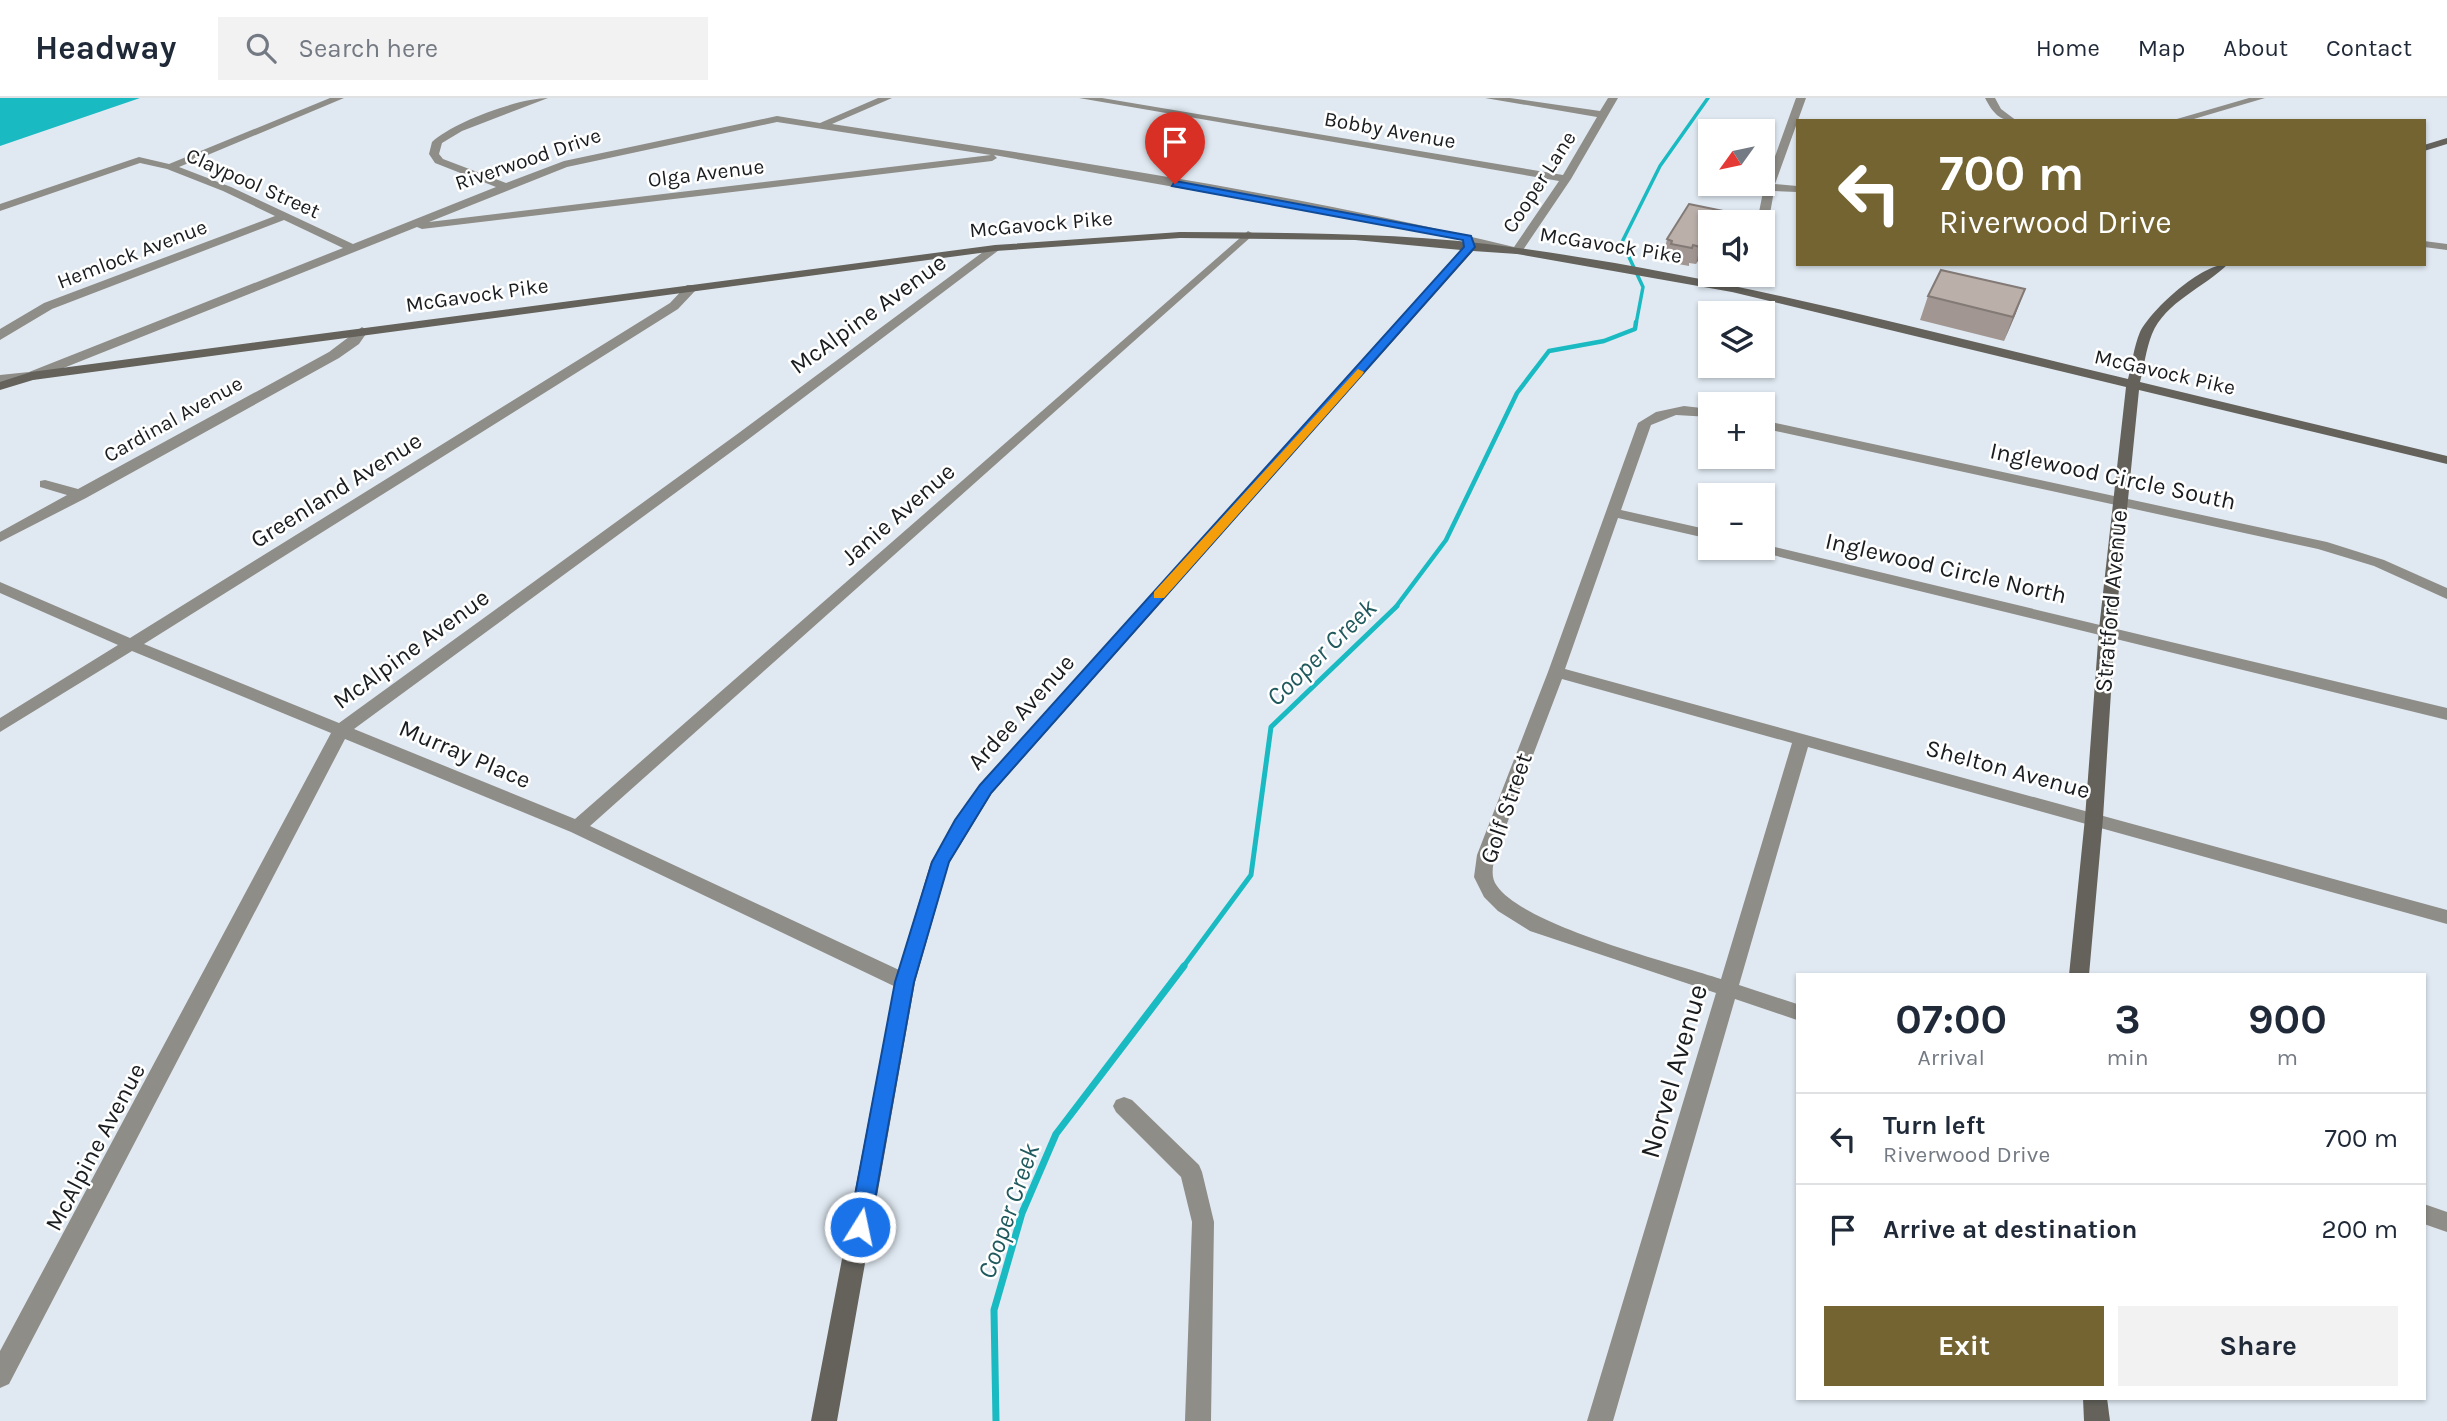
<!DOCTYPE html>
<meta charset="utf-8">
<style>
body{margin:0;font-family:Karla,sans-serif;background:#f2f2f3;color:#1f2937;height:100vh;display:flex;flex-direction:column;font-size:26px;white-space:nowrap}
*{box-sizing:border-box;margin:0}
p{font-size:23px;color:#747a83}
.icon{flex:none;width:38px;height:38px;fill:none;stroke:currentColor;stroke-width:2;stroke-linecap:round;stroke-linejoin:round}
.map{position:relative;flex:1;overflow:hidden}
.details{position:absolute;left:1796px;top:875px;width:630px;height:427px;display:flex;flex-direction:column;background:#fff;border-radius:0px;box-shadow:0 2px 5px #0004}
.details>*{flex:none}
.guide{position:absolute;left:1796px;top:21px;width:630px;height:147px;border-radius:0px;box-shadow:0 2px 5px #0004;background:#746432;color:#fff;overflow:hidden}
.needle{width:46px;rotate:237deg}
.fabs{position:absolute;left:1698px;top:21px;display:grid;gap:14px}
.fabs a{display:grid;place-items:center;width:77px;height:77px;border-radius:0px;background:#fff;box-shadow:0 2px 5px #0004;font-size:35px}
.pin{position:absolute;display:grid;place-items:center;width:60px;height:60px;color:#fff;margin:-72px -30px;border-radius:50% 50% 50% 0;rotate:-45deg;box-shadow:0 0 7px #0007}
.pin .icon{rotate:45deg}
.me{position:absolute;width:77px;margin:-38px;rotate:10deg;stroke-linejoin:round;filter:drop-shadow(0 0 5px #0008)}
.turn{display:flex;align-items:center;gap:24px;height:147px;padding:0 28px;font-size:32px}
.turn .icon{width:91px;height:91px;stroke-width:2.5}
.turn b{display:block;font-size:49px;line-height:60px}
.eta{display:flex;justify-content:space-evenly;align-items:center;height:119px;text-align:center}
.eta b{font-size:42px;font-weight:700;line-height:49px}
.cta{display:flex;gap:14px;margin-top:auto;padding:14px 28px}
.cta a{flex:1;height:80px;border-radius:0px;background:#746432;color:#fff;font-size:28px;font-weight:700;line-height:80px;text-align:center}
.cta a+a{background:#f2f2f3;color:#1f2937}
ul{padding:0;list-style:none}
li{display:flex;align-items:center;gap:21px;height:91px;padding:0 28px;border-top:2px solid #e0e1e3}
li div{flex:1}
li b{display:block;font-size:26px}
li em{font-style:normal}
header{display:flex;align-items:center;gap:42px;box-sizing:border-box;height:98px;padding:0 35px;background:#fff;border-bottom:2px solid #e0e1e3}
header strong{font-size:33px}
nav{display:flex;gap:38px;margin-inline-start:auto;font-size:24px}
.search{width:490px;height:63px;background:#f2f2f3;display:flex;align-items:center;gap:18px;box-sizing:border-box;padding:0 24px;border-radius:0px;color:#747a83;font-size:26px}
.map>svg:first-child{display:block}
.water{fill:#1abac2}
.lines{fill:none;stroke-linecap:round;stroke-linejoin:round}
.stream-far3{stroke:#1abac2;stroke-width:3.5}
.stream-far2{stroke:#1abac2;stroke-width:4.5}
.stream-far1{stroke:#1abac2;stroke-width:5}
.stream{stroke:#1abac2;stroke-width:7}
.street{fill:#8e8d88;fill-rule:evenodd}
.secondary{fill:#64625b;fill-rule:evenodd}
.wall{fill:#a19691}
.shaded-wall{fill:#837a76}
.building{fill:#bbafa9;stroke:#837a76;stroke-width:2}
.route{fill:#1a73e8;stroke:#114b97;stroke-width:2}
.slow{fill:#f59e0b}
.labels{text-anchor:middle;stroke-width:5;stroke-linejoin:round;paint-order:stroke}
.far-street-label{font-size:21px;fill:#1a1d20;stroke:#fff}
.street-label{font-size:24px;fill:#1a1d20;stroke:#fff}
.water-label{font-size:26px;font-style:italic;fill:#205a5e;stroke:#fff}
.near-street-label{font-size:28px;fill:#1a1d20;stroke:#fff}
</style>
<header>
<strong>Headway</strong>
<div class="search"><svg class="icon" aria-label="search" viewBox="0 0 24 24"><circle cx="10" cy="10" r="6"/><path d="M15 15l6 6"/></svg>Search here</div>
<nav><a>Home</a><a>Map</a><a>About</a><a>Contact</a></nav>
</header>
<div class="map">
<svg width="2447" height="1323" viewBox="0 0 2447 1323">
<rect width="100%" height="100%" fill="#e0e9f2"/>
<!-- water -->
<polygon class="water" points="0,0 140,0 0,48"/>
<g class="lines">
<!-- stream-far3 -->
<polyline class="stream-far3" points="1636,226 1643,189 1622,144 1660,68 1708,0"/>
<!-- stream-far2 -->
<polyline class="stream-far2" points="1395,510 1446,442 1517,295 1549,253 1604,243 1635,231 1636,224"/>
<!-- stream-far1 -->
<polyline class="stream-far1" points="1183,869 1251,777 1271,629 1397,508"/>
<!-- stream -->
<polyline class="stream" points="996,1323 994,1212 1022,1115 1056,1036 1184,868"/>
<!-- street -->
<g class="street">
<path d="M330 0H344L179 69 231 89 353 146 496 89 435 65 429 56 432 44C453 24 519 0 548 0L462 33 442 45 439 56 443 61 506 85 564 63 777 18 820 25 878 0H892L832 26C1060 61 1290 94 1514 149L1559 83 1079 0H1102L1563 77 1597 19 1485 0H1510L1600 13 1608 0H1618L1571 81 1521 155 1517 156 1428 134 994 57 997 60 992 63 422 131 417 129 36 281 0 285V277L29 274 343 150 284 122 52 211 0 242V231L44 205 275 118 223 93 167 71 140 65 0 113V106L139 59 169 66ZM777 24 991 57 429 124 567 69Z"/>
<polygon points="1796,0 1806,0 1775,86 1797,88 1797,94 1774,93 1768,127 1762,130 1762,124 1757,124 1764,89"/>
<path d="M1985 0H1995L2001 11 2017 23C1999 23 1993 15 1985 0Z"/>
<polygon points="2249,0 2265,0 2187,23 2170,23"/>
<polygon points="1248,133 1254,136 1252,138 590,728 912,878 915,884 912,890 905,892 898,890 571,734 345,641 9,1286 0,1290 0,1253 331,635 132,553 0,634 0,620 118,547 0,495 0,484 130,540 670,205 687,187 695,187 695,193 678,211 144,546 339,625 736,337 991,148 999,148 999,152 746,343 354,631 575,721"/>
<polygon points="2424,143 2447,146 2447,152 2424,149"/>
<polygon points="1733,177 1745,177 1736,193 1732,194 1726,190"/>
<polygon points="362,229 368,233 359,246 339,260 86,400 0,444 0,434 67,397 40,389 40,383 45,382 78,391 329,254"/>
<path d="M1684 308 1710 311V319L1676 317 1651 327 1621 412 1710 432V441L1618 420 1565 571 2447 812V826L1808 649 1739 887 1797 906V922L1735 901 1613 1323H1587L1716 895 1530 833 1498 813 1484 799 1474 779 1477 757 1548 574 1638 325 1656 314ZM1562 581 1792 645 1721 881C1670 864 1525 828 1497 788 1490 779 1493 768 1495 757Z"/>
<polygon points="1762,322 2327,444 2384,462 2447,490 2447,501 2374,468 2318,451 1762,330"/>
<polygon points="1762,446 2447,610 2447,622 1756,453 1754,450 1762,450"/>
<polygon points="1124,999 1132,1002 1199,1067 1202,1074 1214,1124 1211,1323 1185,1323 1192,1124 1181,1079 1116,1014 1113,1008 1116,1002"/>
<polygon points="2424,1106 2447,1114 2447,1134 2424,1126"/>
</g>
<!-- secondary -->
<g class="secondary">
<polygon points="2447,40 2447,46 2424,53 2424,47"/>
<path d="M1180 134C1293 135 1406 134 1518 150 1724 178 1926 233 2128 281 2132 266 2134 248 2140 234 2153 210 2201 166 2228 166 2205 189 2165 204 2152 236 2146 251 2144 269 2140 284L2447 358V366L2139 292 2115 531 2103 720 2089 877H2069L2085 720 2099 531 2126 289 1732 194 1517 156 1473 153 992 695 949 765 915 884 837 1323H811L895 884 931 764 980 687 1461 152 1355 142 1180 140 995 153 33 282 0 292V284L31 274 995 147Z"/>
<polygon points="2083,1300 2107,1300 2110,1323 2084,1323"/>
</g>
</g>
<!-- wall -->
<g class="wall">
<polygon points="1723,113 1720,124 1710,124 1696,166 1689,165 1689,168 1667,164 1668,160 1663,159 1667,141"/>
<polygon points="1928,198 2016,215 2004,243 1920,222"/>
</g>
<!-- shaded-wall -->
<g class="shaded-wall">
<polygon points="1723,113 1720,124 1716,124"/>
<polygon points="1710,133 1710,145 1696,166 1700,149"/>
<polygon points="2025,191 2016,215 2004,243 2013,219"/>
</g>
<!-- building -->
<g class="building">
<polygon points="1689,106 1723,113 1716,124 1710,124 1710,133 1700,149 1693,147 1692,150 1671,146 1672,143 1667,141"/>
<polygon points="1941,172 2025,191 2013,219 1928,198"/>
</g>
<!-- route -->
<polygon class="route" points="1175,83 1471,138 1475,149 991,695 949,764 914,884 870,1129 867,1136 860,1139 852,1136 849,1129 895,884 932,764 955,722 980,687 1464,149 1463,142 1172,88"/>
<!-- slow -->
<polygon class="slow" points="1358,271 1364,274 1362,277 1164,500 1154,500 1154,494"/>
<g class="labels">
<!-- far-street labels -->
<g class="far-street-label">
<text transform="translate(1390 32) rotate(10)" y="7">Bobby Avenue</text>
<text transform="translate(528 61) rotate(-19)" y="7">Riverwood Drive</text>
<text transform="translate(706 75) rotate(-7)" y="7">Olga Avenue</text>
<text transform="translate(1539 84) rotate(-57)" y="7">Cooper Lane</text>
<text transform="translate(253 85) rotate(24)" y="7">Claypool Street</text>
<text transform="translate(1041 126) rotate(-5)" y="7">McGavock Pike</text>
<text transform="translate(1611 147) rotate(9)" y="7">McGavock Pike</text>
<text transform="translate(132 156) rotate(-21)" y="7">Hemlock Avenue</text>
<text transform="translate(477 197) rotate(-8)" y="7">McGavock Pike</text>
<text transform="translate(2165 274) rotate(13)" y="7">McGavock Pike</text>
<text transform="translate(173 321) rotate(-29)" y="7">Cardinal Avenue</text>
</g>
<!-- street labels -->
<g class="street-label">
<text transform="translate(868 216) rotate(-36)" y="8">McAlpine Avenue</text>
<text transform="translate(2113 378) rotate(12)" y="8">Inglewood Circle South</text>
<text transform="translate(336 392) rotate(-32)" y="8">Greenland Avenue</text>
<text transform="translate(898 416) rotate(-41)" y="8">Janie Avenue</text>
<text transform="translate(1946 470) rotate(13)" y="8">Inglewood Circle North</text>
<text transform="translate(2111 503) rotate(-85)" y="8">Stratford Avenue</text>
<text transform="translate(411 551) rotate(-36)" y="8">McAlpine Avenue</text>
<text transform="translate(1021 614) rotate(-48)" y="8">Ardee Avenue</text>
<text transform="translate(465 656) rotate(23)" y="8">Murray Place</text>
<text transform="translate(2008 671) rotate(15)" y="8">Shelton Avenue</text>
<text transform="translate(1506 710) rotate(-71)" y="8">Golf Street</text>
<text transform="translate(95 1049) rotate(-62)" y="8">McAlpine Avenue</text>
</g>
<!-- water labels -->
<g class="water-label">
<text transform="translate(1321 554) rotate(-44)" y="9">Cooper Creek</text>
<text transform="translate(1008 1113) rotate(-71)" y="9">Cooper Creek</text>
</g>
<!-- near-street labels -->
<g class="near-street-label">
<text transform="translate(1673 973) rotate(-74)" y="10">Norvel Avenue</text>
</g>
</g>
</svg>
<div class="fabs">
<a><svg class="needle" viewBox="-14 -14 28 28"><path d="M0-13l5 13h-10z" fill="#e53935"/><path d="M0 13l5-13h-10z" fill="#747a83"/></svg></a>
<a><svg class="icon" aria-label="sound" viewBox="0 0 24 24"><path d="M4 9h4l5-4v14l-5-4H4zM17 9q2 3 0 6"/></svg></a>
<a><svg class="icon" aria-label="layers" viewBox="0 0 24 24"><path d="M12 4l9 5-9 5-9-5zM3 14l9 5 9-5"/></svg></a>
<a>+</a>
<a>−</a>
</div>
<div class="pin" style="left:1175px;top:86px;background:#d93025"><svg class="icon" aria-label="arrive" viewBox="0 0 24 24"><path d="M6 21V4h12l-3 4 3 4H6"/></svg></div>
<svg class="me" style="left:860px;top:1129px" viewBox="-20 -20 40 40"><circle r="17" fill="#1a73e8" stroke="#fff" stroke-width="3"/><path d="M0-11L8 9 0 5-8 9z" fill="#fff"/></svg>
<div class="guide">
<div class="turn"><svg class="icon" aria-label="left" viewBox="0 0 24 24"><path d="M17 20v-9H6M10 6l-5 5 5 5"/></svg><div><b>700 m</b>Riverwood Drive</div></div>
</div>
<section class="details">
<div class="eta">
<div><b>07:00</b><p>Arrival</p></div>
<div><b>3</b><p>min</p></div>
<div><b>900</b><p>m</p></div>
</div>
<ul>
<li><svg class="icon" aria-label="left" viewBox="0 0 24 24"><path d="M17 20v-9H6M10 6l-5 5 5 5"/></svg><div><b>Turn left</b><p>Riverwood Drive</p></div><em>700 m</em></li>
<li><svg class="icon" aria-label="arrive" viewBox="0 0 24 24"><path d="M6 21V4h12l-3 4 3 4H6"/></svg><div><b>Arrive at destination</b></div><em>200 m</em></li>
</ul>
<div class="cta"><a>Exit</a><a>Share</a></div>
</section>
</div>
